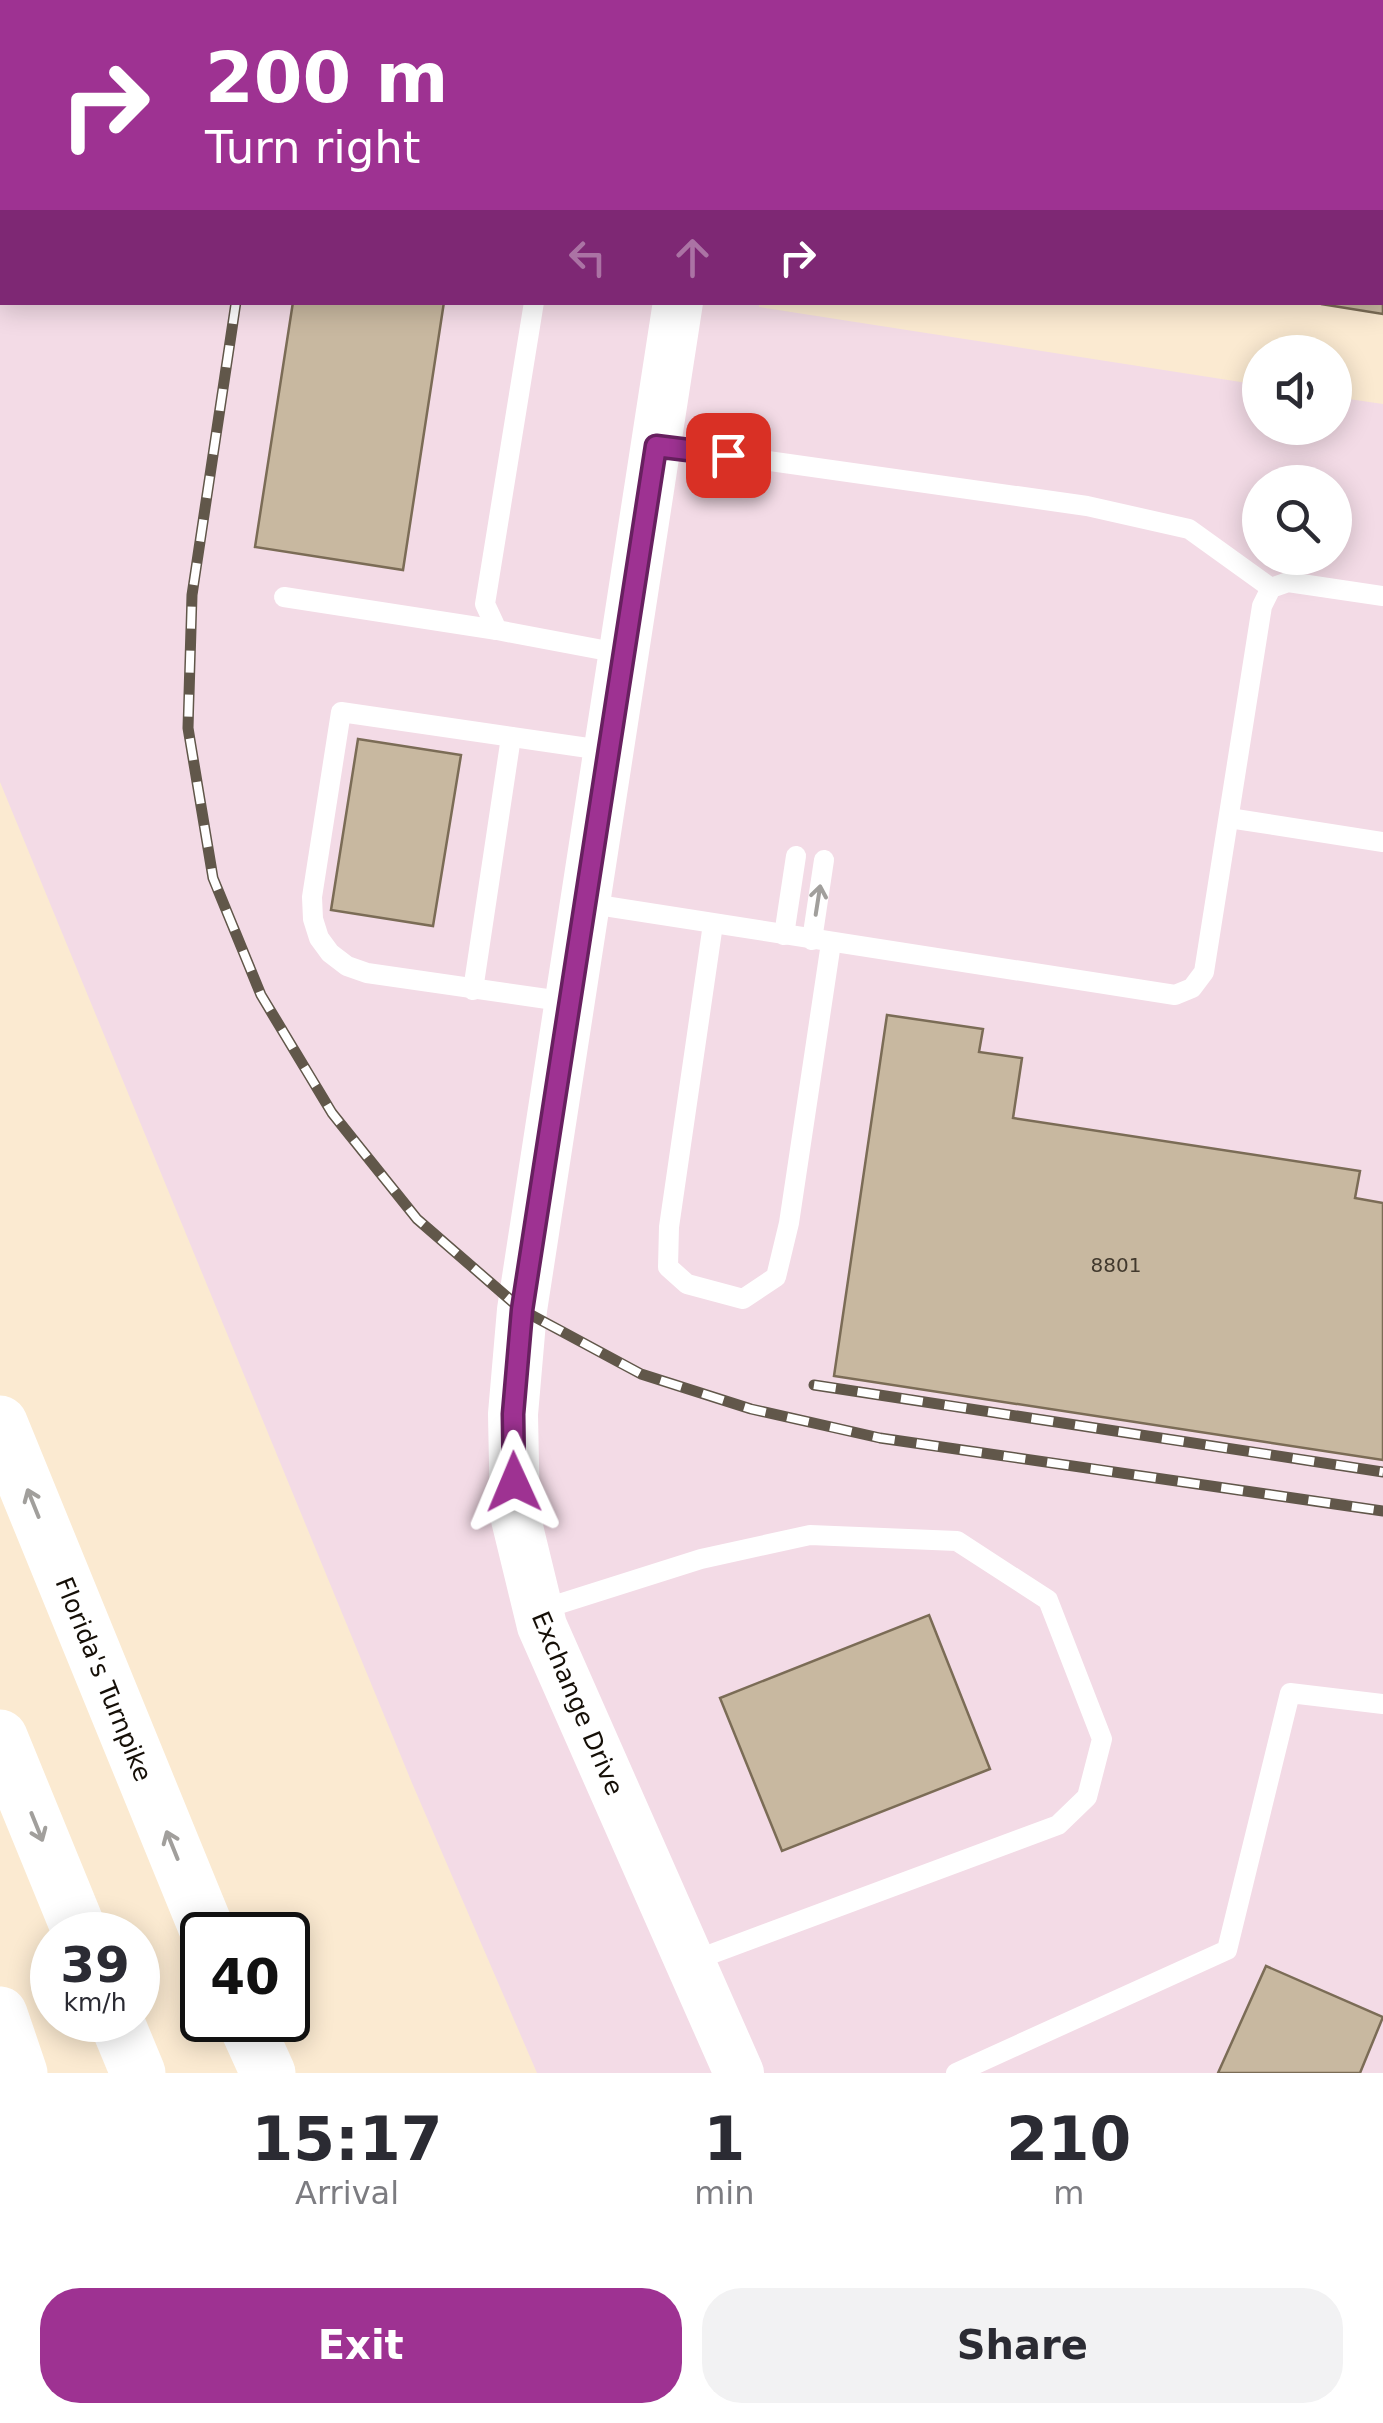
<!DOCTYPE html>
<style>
body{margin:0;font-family:"DejaVu Sans",sans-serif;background:#f2f2f3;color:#2b2b33;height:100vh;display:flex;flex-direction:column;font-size:38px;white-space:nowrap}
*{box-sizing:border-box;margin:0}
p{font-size:32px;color:#7c7c81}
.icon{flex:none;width:55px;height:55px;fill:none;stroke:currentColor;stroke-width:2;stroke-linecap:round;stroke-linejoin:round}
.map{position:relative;height:2073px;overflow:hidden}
.side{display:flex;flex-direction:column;background:#fff;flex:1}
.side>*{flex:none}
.guide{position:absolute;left:0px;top:0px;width:1385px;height:305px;box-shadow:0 5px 25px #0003;background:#9e3292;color:#fff;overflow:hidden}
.controls{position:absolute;left:1242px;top:335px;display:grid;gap:20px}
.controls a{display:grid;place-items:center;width:110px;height:110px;border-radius:50%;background:#fff;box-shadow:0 5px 25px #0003;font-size:50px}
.speed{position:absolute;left:30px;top:1912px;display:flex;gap:20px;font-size:50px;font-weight:700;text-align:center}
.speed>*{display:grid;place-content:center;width:130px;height:130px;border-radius:50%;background:#fff;box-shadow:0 5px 25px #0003;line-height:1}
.speed small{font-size:25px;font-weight:400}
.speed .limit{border:5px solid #111;border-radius:15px;background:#fff;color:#111}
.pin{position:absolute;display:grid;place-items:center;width:85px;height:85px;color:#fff;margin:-42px;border-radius:20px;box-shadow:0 5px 15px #0006}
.me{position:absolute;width:110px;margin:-55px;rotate:359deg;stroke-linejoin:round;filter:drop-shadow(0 0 8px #0008)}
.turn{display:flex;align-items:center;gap:35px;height:210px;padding:0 40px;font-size:45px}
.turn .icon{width:130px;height:130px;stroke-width:2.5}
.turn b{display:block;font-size:70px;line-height:85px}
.lanes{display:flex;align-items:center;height:95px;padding:0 40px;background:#0003;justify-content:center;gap:50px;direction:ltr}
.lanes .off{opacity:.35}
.eta{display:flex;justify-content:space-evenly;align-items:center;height:170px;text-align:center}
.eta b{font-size:60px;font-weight:700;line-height:70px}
.cta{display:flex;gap:20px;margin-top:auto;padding:20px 40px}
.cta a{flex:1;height:115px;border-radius:40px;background:#9e3292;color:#fff;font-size:40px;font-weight:700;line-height:115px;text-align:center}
.cta a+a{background:#f2f2f3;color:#2b2b33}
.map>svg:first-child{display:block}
.industrial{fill:#f3dbe6;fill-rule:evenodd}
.building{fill:#c8b8a0;stroke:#7b6c56;stroke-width:2.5}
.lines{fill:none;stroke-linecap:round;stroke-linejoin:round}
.service{stroke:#fff;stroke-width:20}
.minor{stroke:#fff;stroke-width:40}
.tertiary{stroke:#fff;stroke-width:50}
.motorway{stroke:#fff;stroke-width:55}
.rail-casing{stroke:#61574a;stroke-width:11}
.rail{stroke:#fff;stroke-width:8;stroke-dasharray:22;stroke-linecap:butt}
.oneway{stroke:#a19f9c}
.route-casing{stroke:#67205f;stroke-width:25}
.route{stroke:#9e3292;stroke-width:18}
.labels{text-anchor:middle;stroke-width:8;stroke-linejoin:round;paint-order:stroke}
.number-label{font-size:20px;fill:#42392d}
.street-label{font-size:25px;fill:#150f07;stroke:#fff}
</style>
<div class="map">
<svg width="1383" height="2073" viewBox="0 0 1383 2073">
<rect width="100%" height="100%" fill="#fbead1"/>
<!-- industrial -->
<path class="industrial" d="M0 0H808L2 2V302L759 303V307L1260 385V428H1335V397L1383 404V2073H537L412 1783 0 782ZM1260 482H1335V558H1260Z"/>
<!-- building -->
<g class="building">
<polygon points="341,0 492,0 340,2"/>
<polygon points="1382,210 1383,314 1321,304 1382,302"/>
<polygon points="293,302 444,302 403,570 255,547"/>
<polygon points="358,739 461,755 433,926 331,910"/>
<polygon points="887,1015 983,1029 979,1052 1022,1058 1013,1118 1360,1171 1355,1198 1383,1203 1383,1460 834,1376"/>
<polygon points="929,1615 990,1769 782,1851 720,1698"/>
<polygon points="1266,1966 1383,2017 1360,2073 1218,2073"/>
</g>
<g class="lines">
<!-- service -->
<g class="service">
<polyline points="583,2 583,0"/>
<polyline points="534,302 485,604 497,630 624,654"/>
<polyline points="656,445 1087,506 1189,529 1271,588"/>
<polyline points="284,597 497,630"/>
<polyline points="1229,818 1383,842"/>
<polyline points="585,903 1175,995 1192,988 1204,972 1262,606 1271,588 1288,582 1383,596"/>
<polyline points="713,924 669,1227 668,1267 687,1284 743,1299 776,1277 789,1223 831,943"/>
<polyline points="784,935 796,856"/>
<polyline points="812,940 824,860"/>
<polyline points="473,990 511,737"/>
<polyline points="568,1002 367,973 347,966 330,953 319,938 313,919 312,897 341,712 609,751"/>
<polyline points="540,1610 701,1559 810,1535 957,1541 1048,1600 1102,1739 1087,1797 1058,1825 690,1962"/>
<polyline points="956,2073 1227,1950 1290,1693 1383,1704"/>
</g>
<!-- minor -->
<g class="minor">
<polyline points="1053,0 1054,2"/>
<polyline points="1382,111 1383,111"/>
</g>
<!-- tertiary -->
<g class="tertiary">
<polyline points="725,2 725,0"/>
<polyline points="678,302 522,1310 513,1414 515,1515 542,1626 739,2073"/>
</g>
<!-- motorway -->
<g class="motorway">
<polyline points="0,1423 209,1935"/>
<polyline points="0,1737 81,1935"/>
<polyline points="0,2014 20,2073"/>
<polyline points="116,2020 138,2073"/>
<polyline points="244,2020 268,2073"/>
</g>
<!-- rail casing -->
<g class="rail-casing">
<g id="rail">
<polyline points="282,2 282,0"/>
<polyline points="236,302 192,595 188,728 213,878 261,995 332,1113 417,1219 522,1310 641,1374 751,1409 880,1438 1383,1511"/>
<polyline points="814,1385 1383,1472"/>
</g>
</g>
<!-- rail -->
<use href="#rail" class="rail"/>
</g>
<!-- one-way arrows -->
<defs><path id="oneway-shaft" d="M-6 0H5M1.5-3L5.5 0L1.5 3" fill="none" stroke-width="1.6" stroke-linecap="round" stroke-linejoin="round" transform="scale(2.5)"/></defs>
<g class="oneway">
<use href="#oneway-shaft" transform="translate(818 900) rotate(-81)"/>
<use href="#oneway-shaft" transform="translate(33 1503) rotate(-112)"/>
<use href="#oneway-shaft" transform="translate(37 1827) rotate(68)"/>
<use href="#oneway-shaft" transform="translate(172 1845) rotate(-112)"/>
</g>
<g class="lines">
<!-- route casing -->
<g class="route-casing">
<polyline id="route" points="514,1482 513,1414 522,1310 656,446 728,455"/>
</g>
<!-- route -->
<use href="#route" class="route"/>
</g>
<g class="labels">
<!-- number labels -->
<g class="number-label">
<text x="1116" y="1272">8801</text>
</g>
<!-- street labels -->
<g class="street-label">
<text transform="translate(104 1679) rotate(68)" y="9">Florida's Turnpike</text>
<text transform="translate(578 1703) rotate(67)" y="9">Exchange Drive</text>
</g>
</g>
</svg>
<div class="controls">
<a><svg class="icon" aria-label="sound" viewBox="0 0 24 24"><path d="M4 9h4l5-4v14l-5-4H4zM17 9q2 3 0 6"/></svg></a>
<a><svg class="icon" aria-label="search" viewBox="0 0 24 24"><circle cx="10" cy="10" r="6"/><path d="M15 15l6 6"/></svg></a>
</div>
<div class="speed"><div>39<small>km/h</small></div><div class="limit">40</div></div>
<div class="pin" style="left:728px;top:455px;background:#d93025"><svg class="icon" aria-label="arrive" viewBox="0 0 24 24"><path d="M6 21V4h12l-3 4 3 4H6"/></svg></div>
<svg class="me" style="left:514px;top:1482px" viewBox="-20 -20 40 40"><path d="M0-17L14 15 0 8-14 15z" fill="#9e3292" stroke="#fff" stroke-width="4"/></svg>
<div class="guide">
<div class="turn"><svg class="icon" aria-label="right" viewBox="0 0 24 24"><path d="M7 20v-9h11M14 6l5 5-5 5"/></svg><div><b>200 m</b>Turn right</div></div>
<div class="lanes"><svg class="icon off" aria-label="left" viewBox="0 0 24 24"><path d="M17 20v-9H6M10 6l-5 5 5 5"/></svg><svg class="icon off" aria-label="ahead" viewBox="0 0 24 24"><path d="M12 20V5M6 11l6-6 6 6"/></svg><svg class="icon" aria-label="right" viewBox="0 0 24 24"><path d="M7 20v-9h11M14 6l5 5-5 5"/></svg></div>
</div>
</div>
<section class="side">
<div class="eta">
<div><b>15:17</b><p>Arrival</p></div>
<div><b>1</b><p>min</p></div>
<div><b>210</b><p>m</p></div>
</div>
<div class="cta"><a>Exit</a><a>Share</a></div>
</section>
